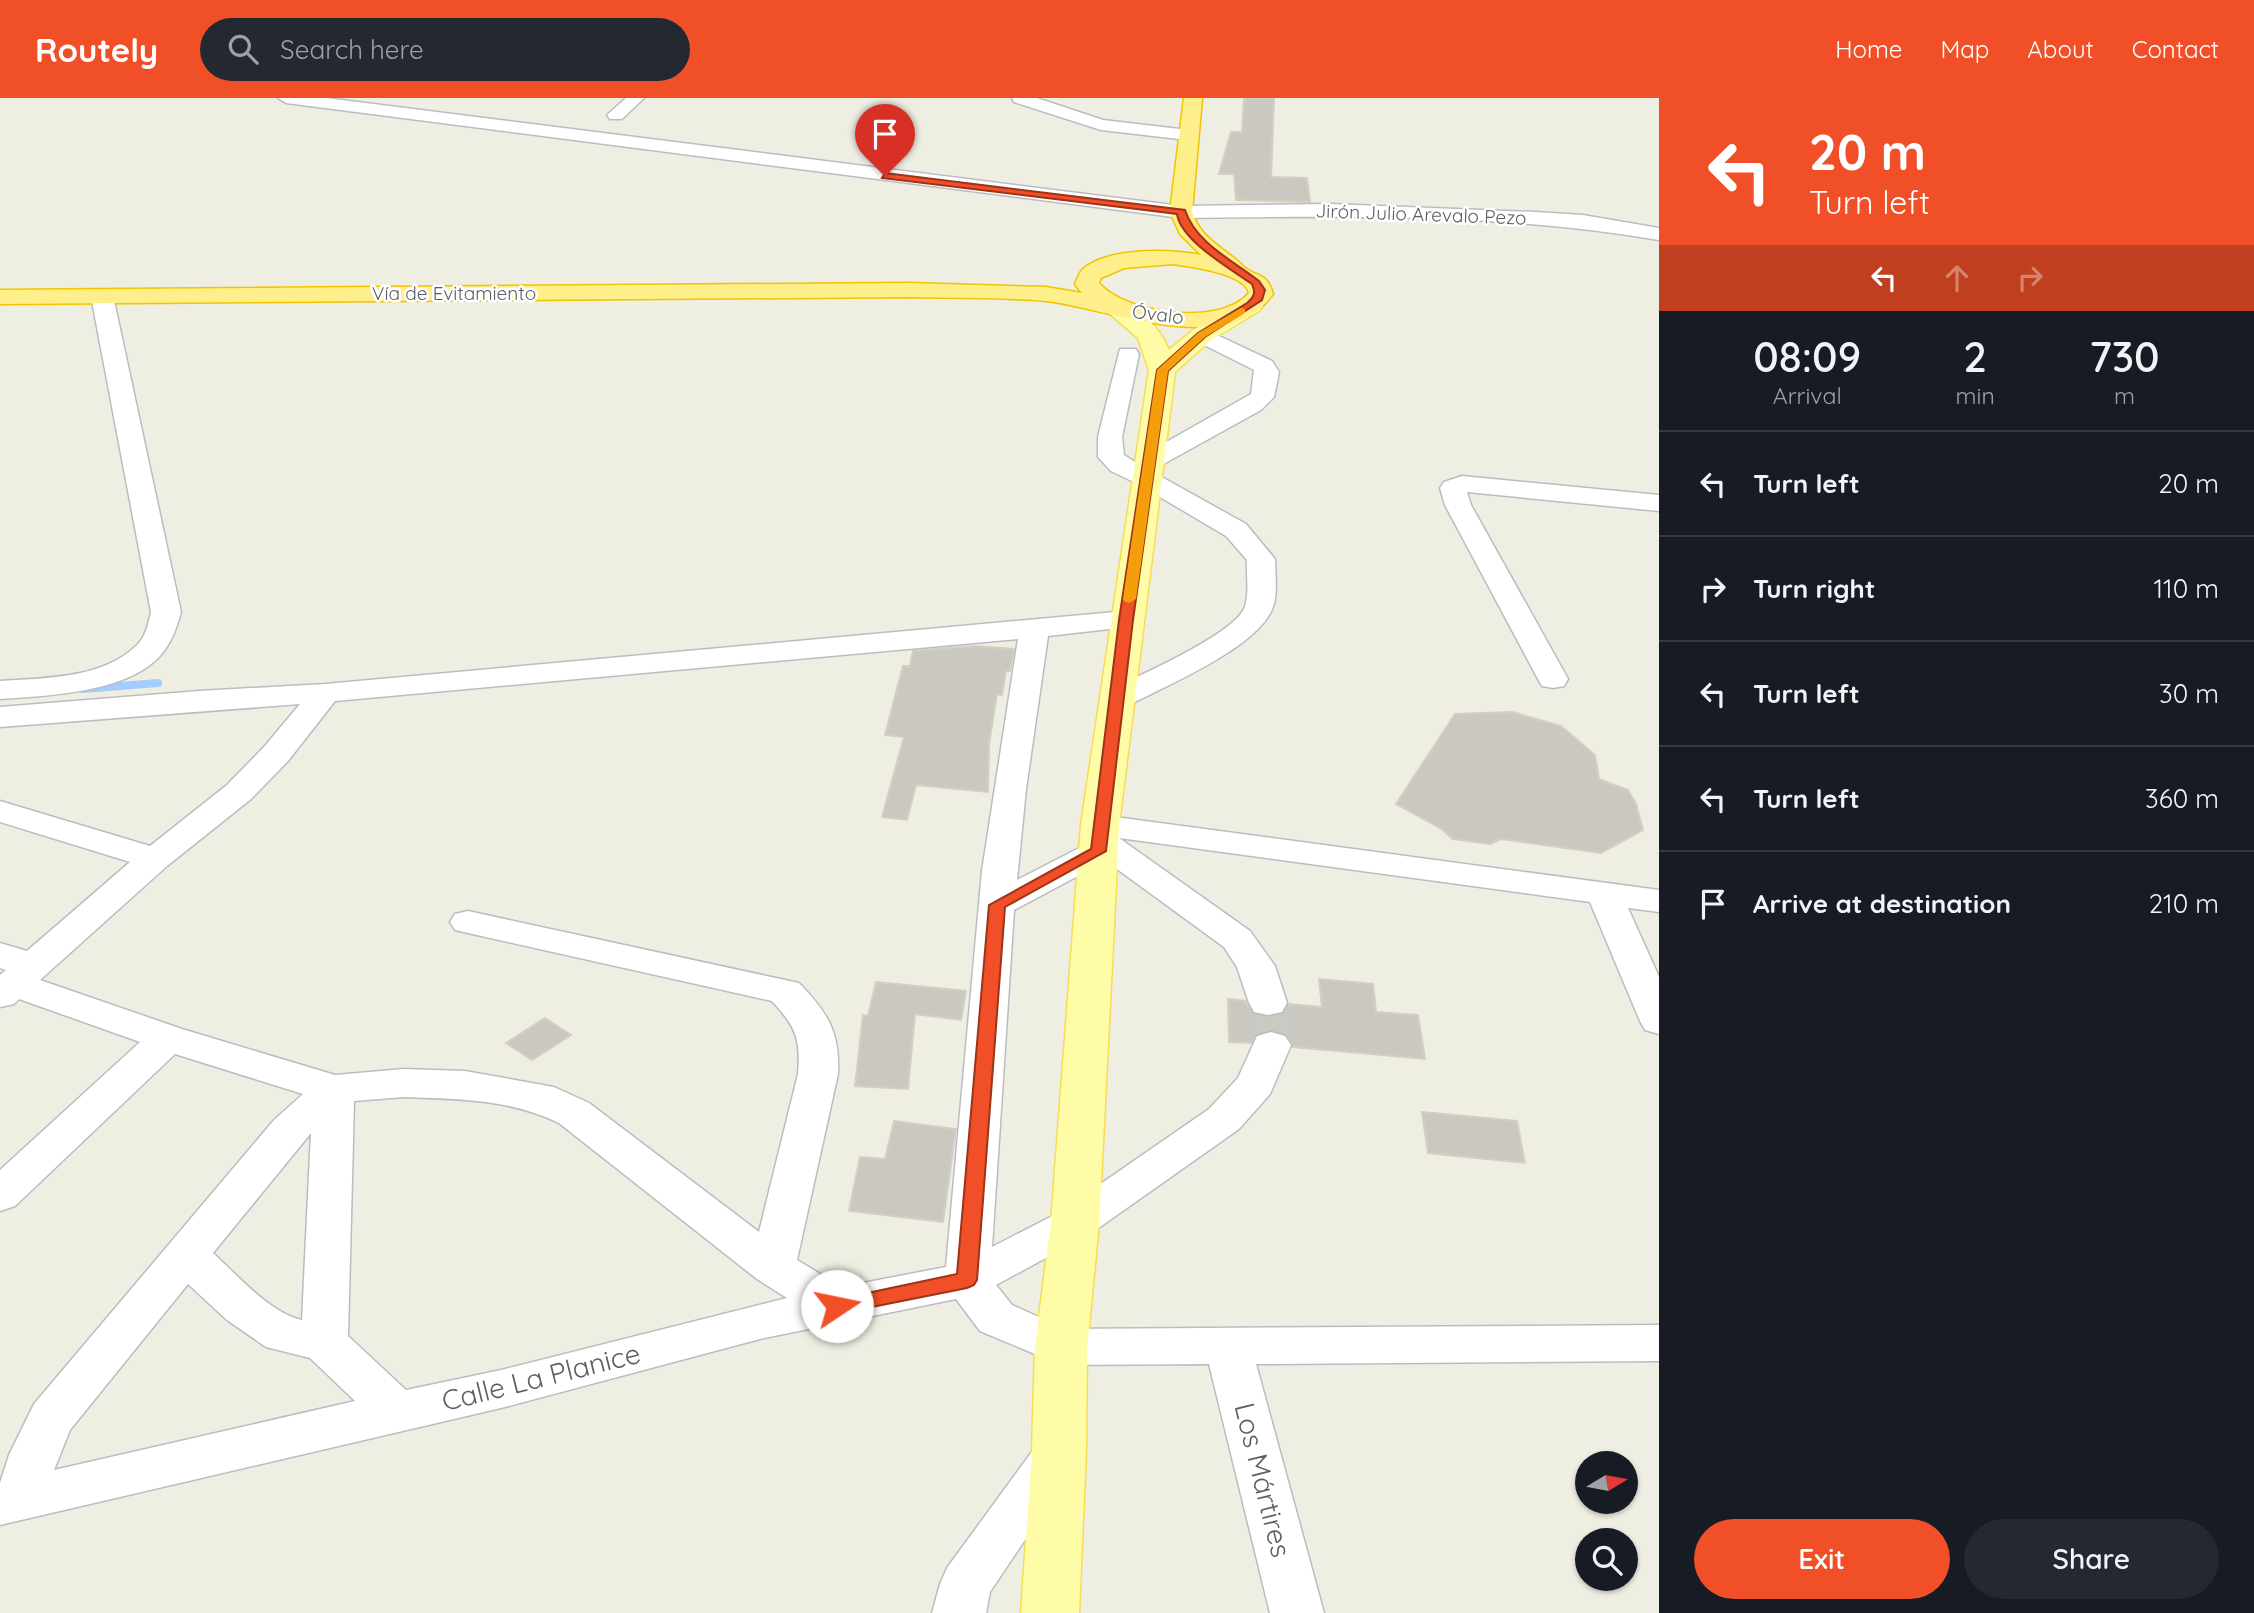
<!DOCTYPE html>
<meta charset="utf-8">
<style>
body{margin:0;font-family:Quicksand,sans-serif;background:#242831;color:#f1f3f6;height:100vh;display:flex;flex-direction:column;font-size:26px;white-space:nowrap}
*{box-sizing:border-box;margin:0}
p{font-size:23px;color:#9ea1a6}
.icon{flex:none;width:38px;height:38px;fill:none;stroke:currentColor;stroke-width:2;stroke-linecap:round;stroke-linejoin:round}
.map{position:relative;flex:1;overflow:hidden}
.drawer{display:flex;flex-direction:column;background:#171b24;width:595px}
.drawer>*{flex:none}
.hud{background:#f14f27;color:#fff;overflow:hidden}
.needle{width:46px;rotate:80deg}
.controls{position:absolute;left:1575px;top:1353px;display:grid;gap:14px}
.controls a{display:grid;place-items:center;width:63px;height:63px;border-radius:50%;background:#171b24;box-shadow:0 2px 5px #0004;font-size:35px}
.pin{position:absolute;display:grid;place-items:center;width:60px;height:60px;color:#fff;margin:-72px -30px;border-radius:50% 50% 50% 0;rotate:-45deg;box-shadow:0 0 7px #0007}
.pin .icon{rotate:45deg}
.me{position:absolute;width:77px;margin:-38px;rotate:79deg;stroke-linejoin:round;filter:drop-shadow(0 0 5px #0008)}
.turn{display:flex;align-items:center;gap:24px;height:147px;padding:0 35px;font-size:32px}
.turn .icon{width:91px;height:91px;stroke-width:2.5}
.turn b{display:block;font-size:49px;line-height:60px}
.lanes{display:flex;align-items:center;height:66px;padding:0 35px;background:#0003;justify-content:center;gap:35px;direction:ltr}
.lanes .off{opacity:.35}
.eta{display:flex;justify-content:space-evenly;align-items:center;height:119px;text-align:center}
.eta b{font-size:42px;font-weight:600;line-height:49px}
.action{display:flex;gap:14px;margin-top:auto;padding:14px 35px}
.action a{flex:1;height:80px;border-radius:42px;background:#f14f27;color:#fff;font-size:28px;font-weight:600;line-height:80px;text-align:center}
.action a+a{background:#242831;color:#f1f3f6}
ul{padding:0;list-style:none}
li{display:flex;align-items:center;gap:21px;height:105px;padding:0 35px;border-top:2px solid #363941}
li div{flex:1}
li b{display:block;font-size:26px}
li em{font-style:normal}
header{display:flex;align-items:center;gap:42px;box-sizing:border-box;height:98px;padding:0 35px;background:#f14f27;color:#fff}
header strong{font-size:33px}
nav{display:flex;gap:38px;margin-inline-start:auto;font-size:24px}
.search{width:490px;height:63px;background:#242831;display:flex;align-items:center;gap:18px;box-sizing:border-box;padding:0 24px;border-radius:38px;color:#9ea1a6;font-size:26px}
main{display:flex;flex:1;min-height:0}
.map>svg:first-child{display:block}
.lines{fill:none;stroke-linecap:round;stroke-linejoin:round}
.stream{stroke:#a3ccff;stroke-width:8}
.building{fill:#cac8c0;stroke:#d4d0c1;stroke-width:2}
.minor-tunnel{stroke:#cacac4;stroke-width:38;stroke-dasharray:38 19;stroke-linecap:butt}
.minor-casing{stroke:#bbbcc3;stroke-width:3}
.major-casing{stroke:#f7dd53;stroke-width:3}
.highway-casing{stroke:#f2c400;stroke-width:3}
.minor{fill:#fff;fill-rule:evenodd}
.major{fill:#fffca8;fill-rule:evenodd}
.highway{fill:#ffef8a;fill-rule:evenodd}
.route{fill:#f14f27;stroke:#9d3319;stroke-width:2}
.slow{fill:#f59e0b}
.labels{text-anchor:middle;stroke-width:5;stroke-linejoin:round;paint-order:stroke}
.far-street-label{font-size:19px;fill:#5b5e65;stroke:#fff}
.near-street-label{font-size:28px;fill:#5b5e65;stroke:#fff}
</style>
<header>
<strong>Routely</strong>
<div class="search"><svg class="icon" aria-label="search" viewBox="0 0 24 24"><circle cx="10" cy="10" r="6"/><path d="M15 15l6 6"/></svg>Search here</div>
<nav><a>Home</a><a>Map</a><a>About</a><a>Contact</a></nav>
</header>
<main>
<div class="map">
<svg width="1659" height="1515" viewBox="0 0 1659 1515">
<rect width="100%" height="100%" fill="#efeee3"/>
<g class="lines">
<!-- stream -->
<polyline class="stream" points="83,591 158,585"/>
</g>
<!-- building -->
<g class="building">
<polygon points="1244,0 1274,0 1271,79 1307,80 1310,104 1236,102 1234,76 1219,76 1231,34 1242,34"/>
<polygon points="974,548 1014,551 1010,573 1006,573 1002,597 997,596 989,646 988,694 916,687 907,722 882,719 904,639 885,637 903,568 910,568 913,553"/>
<polygon points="1512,614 1561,628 1595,657 1599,681 1628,692 1636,706 1643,732 1601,755 1501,741 1490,746 1453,741 1440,730 1396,706 1455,616"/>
<polygon points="1319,881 1373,886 1376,914 1418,917 1425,961 1293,949 1287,937 1272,931 1256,935 1251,945 1229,944 1228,901 1245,903 1252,915 1267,920 1283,917 1289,906 1322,909"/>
<polygon points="876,884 966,893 961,922 915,916 908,991 855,988 863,917 868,918"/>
<polygon points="545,920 571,937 532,962 506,945"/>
<polygon points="1422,1014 1517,1023 1525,1065 1428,1055"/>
<polygon points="894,1023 956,1031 943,1124 849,1113 860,1059 885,1061"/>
</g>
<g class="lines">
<!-- minor-tunnel -->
<polyline class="minor-tunnel" points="1268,905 1271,947"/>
<!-- minor casing -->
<g class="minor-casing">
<g id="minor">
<path d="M278 0H326L1181 108 1331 106 1535 114 1583 117 1659 130V142C1502 115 1340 118 1181 120L286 5Z"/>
<polygon points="626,0 644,0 622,21 610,21 607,17"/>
<polygon points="1012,0 1037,0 1103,22 1188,32 1197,37 1188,42 1101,32 1014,4"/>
<path d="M102 192 110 193 113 198 181 514C176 532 170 549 156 562 121 595 46 598 0 601V583C43 580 102 581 136 548 146 539 148 526 151 514L91 198 94 193Z"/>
<path d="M1202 230 1272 263 1279 274 1274 299 1261 312 1158 369 1149 372 1246 426 1275 461C1275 476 1278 495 1273 509 1258 550 1165 588 1127 608L1116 610 1105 608 1100 601 1105 594C1134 580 1231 538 1244 511 1250 497 1246 477 1247 462L1226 438 1138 386 1111 373 1098 359V339L1120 251H1136L1139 256 1122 339 1124 357 1138 366 1136 364 1140 359 1251 296 1254 272 1194 242 1191 237 1194 232Z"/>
<polygon points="1462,378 1659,397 1659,413 1467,394 1471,407 1568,581 1564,588 1553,590 1542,588 1538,581 1445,407 1440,390 1444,384"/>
<path d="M1126 513 1136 516 1141 522 1136 528 1048 538 1026 691 1017 782 1085 747 1082 742 1088 734 1083 727 1088 720 1100 717 1659 792V814L1628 810 1659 879V936L1645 932 1640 923 1590 804 1119 740 1250 833 1275 868 1287 905 1282 914 1268 917 1254 914 1249 905 1237 869 1224 849 1106 763 1014 812 992 1149 1060 1114 1209 1011 1238 980 1257 938 1271 934 1285 938 1291 947 1270 996 1239 1031 1090 1136 996 1187 1012 1207 1065 1231 1659 1227V1263L1256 1266 1324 1515H1270L1209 1266 1061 1267 980 1233 956 1201 760 1241 501 1310 0 1427V1385L9 1357 34 1306 274 1022 303 996 175 956 15 1108 0 1113V1072L140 944 19 901 14 906 0 909V877L6 872 0 870V845L27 853 130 764 0 724V703L150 748 227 687 264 649 300 606 0 629V609L199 593 325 586ZM1018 541 982 773 946 1169 842 1189 797 1162 838 976C840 934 828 915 799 885L468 813 455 816 450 824 455 832 468 835 772 903C796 929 801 941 798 976L759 1134 589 1005 554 989 465 973 404 971 335 977 182 931 40 882 167 768 251 701 288 663 335 603ZM404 999C459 1001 509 1001 559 1025L757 1181 787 1200 501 1272 406 1292 348 1238 354 1003ZM311 1035 302 1222C271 1216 236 1176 213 1155ZM188 1186 227 1222 266 1249 310 1260 355 1303 54 1372 70 1332Z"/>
<polygon points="1056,1338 1073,1344 1081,1358 990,1494 986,1515 932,1515 940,1486 947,1470 1039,1344"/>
</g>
</g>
<!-- major casing -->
<g class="major-casing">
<path id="major" d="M1251 201 1259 203 1263 208 1259 213 1211 242 1175 274 1119 727 1099 1125 1087 1249 1086 1353 1079 1515H1021L1032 1353 1035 1249 1051 1125 1081 727 1149 272 1138 240 1103 210 1106 205C1133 198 1160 230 1169 252L1193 232 1243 203Z"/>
</g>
<!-- highway casing -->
<g class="highway-casing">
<path id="highway" d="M1184 0H1202L1192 114C1200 141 1226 151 1243 168 1255 180 1267 173 1273 196 1227 262 1109 210 1046 203 1001 199 954 200 908 199L0 206V192L908 185 1046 189 1082 195 1075 186C1077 181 1079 175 1083 171 1109 149 1170 151 1201 157L1180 136 1170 114ZM1173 166C1191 169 1245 175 1249 195 1221 229 1125 216 1099 185L1101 180 1124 170Z"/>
</g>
<!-- minor -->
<use href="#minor" class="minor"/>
<!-- major -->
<use href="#major" class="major"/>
<!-- highway -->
<use href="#highway" class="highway"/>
</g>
<!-- route -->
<path class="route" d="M885 75 1185 112C1196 145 1232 162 1259 183L1265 192 1262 202 1205 239 1168 273 1133 522 1106 753 1005 809 977 1182 974 1187 967 1190 837 1216 830 1214 827 1208 830 1203 957 1176 989 807 1091 751 1119 522 1157 272 1198 235 1247 205C1254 199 1256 195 1252 186 1231 171 1181 143 1177 116L882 80Z"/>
<!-- slow -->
<polygon class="slow" points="1241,210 1245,211 1245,215 1205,239 1168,273 1136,501 1129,505 1124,503 1123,501 1157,272 1198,235"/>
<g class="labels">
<!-- far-street labels -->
<g class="far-street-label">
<text transform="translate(1421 116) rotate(2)" y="7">Jirón Julio Arevalo Pezo</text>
<text x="454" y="202">Vía de Evitamiento</text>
<text transform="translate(1158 216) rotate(7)" y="7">Óvalo</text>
</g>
<!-- near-street labels -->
<g class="near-street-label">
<text transform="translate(541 1279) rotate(-14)" y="10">Calle La Planice</text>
<text transform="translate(1263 1382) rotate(76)" y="10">Los Mártires</text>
</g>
</g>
</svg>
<div class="controls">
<a><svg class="needle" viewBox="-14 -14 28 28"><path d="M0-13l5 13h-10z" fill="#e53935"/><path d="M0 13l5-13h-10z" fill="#9ea1a6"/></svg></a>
<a><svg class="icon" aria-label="search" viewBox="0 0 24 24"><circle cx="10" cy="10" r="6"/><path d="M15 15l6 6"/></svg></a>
</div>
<div class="pin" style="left:885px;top:78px;background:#d93025"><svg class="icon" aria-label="arrive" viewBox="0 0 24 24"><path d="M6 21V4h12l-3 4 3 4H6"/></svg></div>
<svg class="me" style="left:837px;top:1208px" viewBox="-20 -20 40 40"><circle r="19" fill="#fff"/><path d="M0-13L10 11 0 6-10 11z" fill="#f14f27"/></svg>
</div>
<section class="drawer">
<div class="hud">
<div class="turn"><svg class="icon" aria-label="left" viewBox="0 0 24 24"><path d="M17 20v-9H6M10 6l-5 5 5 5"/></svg><div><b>20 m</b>Turn left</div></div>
<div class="lanes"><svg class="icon" aria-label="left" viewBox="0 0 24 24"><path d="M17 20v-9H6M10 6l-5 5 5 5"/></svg><svg class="icon off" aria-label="ahead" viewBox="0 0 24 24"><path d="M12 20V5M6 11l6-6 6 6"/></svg><svg class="icon off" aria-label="right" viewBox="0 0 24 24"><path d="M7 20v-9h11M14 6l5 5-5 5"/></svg></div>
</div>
<div class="eta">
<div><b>08:09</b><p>Arrival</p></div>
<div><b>2</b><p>min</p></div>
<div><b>730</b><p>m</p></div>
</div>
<ul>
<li><svg class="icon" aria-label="left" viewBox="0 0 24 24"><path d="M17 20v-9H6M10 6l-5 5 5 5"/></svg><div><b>Turn left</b></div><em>20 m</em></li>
<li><svg class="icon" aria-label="right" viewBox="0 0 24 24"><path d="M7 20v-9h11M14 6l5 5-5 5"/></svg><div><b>Turn right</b></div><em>110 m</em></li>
<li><svg class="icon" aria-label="left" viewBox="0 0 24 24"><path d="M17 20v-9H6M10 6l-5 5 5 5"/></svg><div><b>Turn left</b></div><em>30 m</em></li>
<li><svg class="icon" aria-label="left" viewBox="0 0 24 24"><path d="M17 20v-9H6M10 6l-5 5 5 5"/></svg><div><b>Turn left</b></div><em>360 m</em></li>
<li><svg class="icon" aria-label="arrive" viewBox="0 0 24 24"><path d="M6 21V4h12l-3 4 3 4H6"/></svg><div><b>Arrive at destination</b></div><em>210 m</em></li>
</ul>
<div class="action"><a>Exit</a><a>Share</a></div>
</section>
</main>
